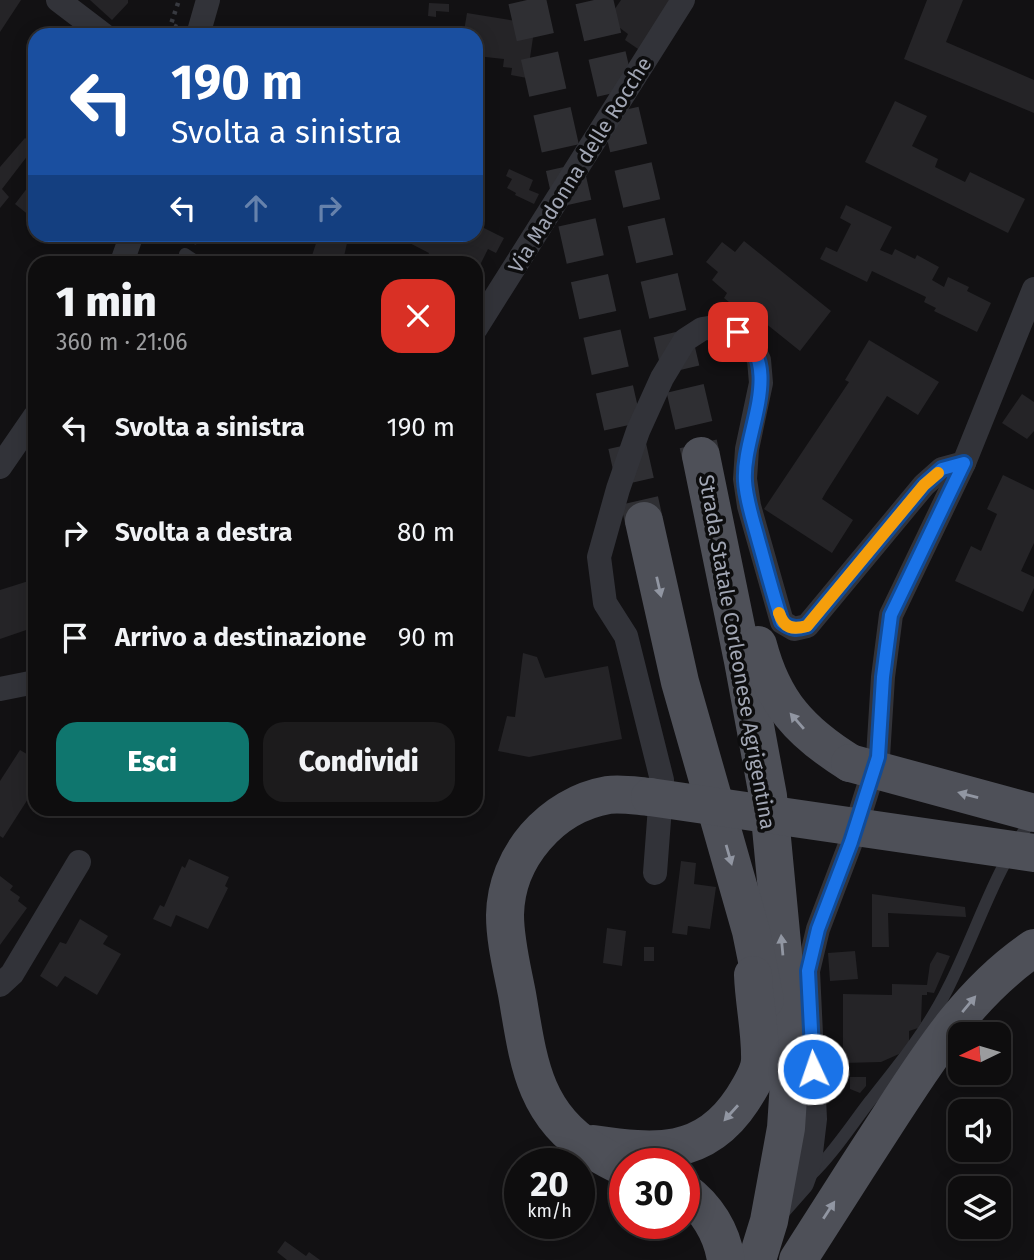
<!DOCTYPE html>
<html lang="it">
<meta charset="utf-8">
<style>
body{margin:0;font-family:"Fira Sans",sans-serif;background:#1c1b1c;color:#f1f3f6;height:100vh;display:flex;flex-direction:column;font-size:26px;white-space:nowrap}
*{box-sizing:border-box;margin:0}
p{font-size:23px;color:#9b9c9e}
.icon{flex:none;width:38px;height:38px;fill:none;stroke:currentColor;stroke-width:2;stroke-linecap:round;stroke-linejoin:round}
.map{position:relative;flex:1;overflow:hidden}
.sheet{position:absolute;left:28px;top:256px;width:455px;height:560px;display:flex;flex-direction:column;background:#0e0d0e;border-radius:21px;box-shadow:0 4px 18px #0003,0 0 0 2px #2e2d2e}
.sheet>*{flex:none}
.top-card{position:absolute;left:28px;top:28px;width:455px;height:214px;border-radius:21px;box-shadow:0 4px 18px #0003,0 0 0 2px #2e2d2e;background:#1a4fa0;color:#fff;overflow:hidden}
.needle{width:46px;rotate:265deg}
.fabs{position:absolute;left:948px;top:1022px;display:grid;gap:14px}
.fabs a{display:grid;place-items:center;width:63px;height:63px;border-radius:14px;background:#0e0d0e;box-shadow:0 4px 18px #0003,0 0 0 2px #2e2d2e;font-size:35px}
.speed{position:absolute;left:504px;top:1148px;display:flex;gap:14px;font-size:35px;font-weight:700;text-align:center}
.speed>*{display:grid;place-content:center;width:91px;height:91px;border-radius:50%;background:#0e0d0e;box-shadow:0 4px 18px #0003,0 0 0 2px #2e2d2e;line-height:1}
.speed small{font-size:18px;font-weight:400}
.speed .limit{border:10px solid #d22;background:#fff;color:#111}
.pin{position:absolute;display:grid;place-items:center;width:60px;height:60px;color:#fff;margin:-30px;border-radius:14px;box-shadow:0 4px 10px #0006}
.me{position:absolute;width:77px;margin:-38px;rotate:357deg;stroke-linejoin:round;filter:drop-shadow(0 0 5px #0008)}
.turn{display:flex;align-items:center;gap:24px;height:147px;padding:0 28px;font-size:32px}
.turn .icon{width:91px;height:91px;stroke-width:2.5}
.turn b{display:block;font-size:49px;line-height:60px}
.lanes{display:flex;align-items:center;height:66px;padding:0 28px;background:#0003;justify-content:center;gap:35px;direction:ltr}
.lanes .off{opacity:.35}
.round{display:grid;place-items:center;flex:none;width:74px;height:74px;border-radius:21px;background:#1c1b1c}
.headline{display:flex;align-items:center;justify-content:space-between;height:119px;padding:0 28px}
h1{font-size:42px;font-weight:800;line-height:52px}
.cta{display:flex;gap:14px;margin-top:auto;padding:14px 28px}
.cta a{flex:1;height:80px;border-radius:21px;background:#0f766e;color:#fff;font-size:28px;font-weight:800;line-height:80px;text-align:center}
.cta a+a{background:#1c1b1c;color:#f1f3f6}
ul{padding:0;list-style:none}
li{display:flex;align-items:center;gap:21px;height:105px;padding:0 28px}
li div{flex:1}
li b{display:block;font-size:26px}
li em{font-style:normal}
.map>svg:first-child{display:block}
.building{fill:#252427}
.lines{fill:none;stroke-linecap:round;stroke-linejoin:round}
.primary-tunnel{stroke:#2f2f33;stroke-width:38;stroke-dasharray:38 19;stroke-linecap:butt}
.path{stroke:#383a40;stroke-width:4.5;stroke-dasharray:3.5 5;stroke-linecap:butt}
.service{stroke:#323339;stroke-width:12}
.minor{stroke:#323339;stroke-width:24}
.primary{stroke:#4e5058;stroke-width:38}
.primary-bridge{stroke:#4e5058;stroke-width:38}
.oneway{fill:#9196a2}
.route-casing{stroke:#114b97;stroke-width:18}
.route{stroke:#1a73e8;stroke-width:12}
.slow{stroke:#f59e0b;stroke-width:12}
.labels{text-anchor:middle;stroke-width:7;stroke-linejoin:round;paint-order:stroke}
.street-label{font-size:21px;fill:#a2a7b5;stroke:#0d0d0e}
</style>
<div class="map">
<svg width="1034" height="1260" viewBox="0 0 1034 1260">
<rect width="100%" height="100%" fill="#121113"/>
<!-- building -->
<g class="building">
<polygon points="0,0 21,0 0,32"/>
<polygon points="90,0 128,0 128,3 112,20"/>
<polygon points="621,0 674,0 641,51 625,40 628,34 608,19"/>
<polygon points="927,0 963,0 946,42 1034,80 1034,113 904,59"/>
<polygon points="429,3 449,4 449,12 436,11 436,17 428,16"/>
<polygon points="467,13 535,24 527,78 511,75 512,68 503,67 504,59 476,56 476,35 444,35 445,28 464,31"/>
<polygon points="895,101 927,116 912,146 938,159 935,167 965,182 970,172 1025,199 1008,233 865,162"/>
<polygon points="25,138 35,146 2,189 9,197 0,208 0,167"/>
<polygon points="509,169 533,180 529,190 539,194 534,204 515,195 516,193 507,188 512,179 506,176"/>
<polygon points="35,178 35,220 15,204"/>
<polygon points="846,205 892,227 880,250 892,255 895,249 915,259 917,255 939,267 932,280 944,287 948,277 969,287 967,291 991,303 977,332 934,311 936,308 924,302 926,297 872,271 867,282 820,259 826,247 837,252 851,224 840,218"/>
<polygon points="476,224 504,238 496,253 488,249 476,273 476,262 425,262 429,253 392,234 427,234 442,242 446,234 476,234"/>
<polygon points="184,234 200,234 196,245 182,239"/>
<polygon points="319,234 349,234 343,261 319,255 318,262 310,262"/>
<polygon points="744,241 831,311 800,351 749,310 745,315 724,298 727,293 712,280 718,272 706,262 722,242 735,252"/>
<polygon points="869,340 939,382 918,415 887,396 826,492 822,499 853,520 832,553 764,509 849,382 845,380"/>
<polygon points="1022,394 1034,402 1034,431 1027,439 1002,423"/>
<polygon points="1003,475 1034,490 1034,543 1021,571 1034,577 1034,588 1023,612 955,581 971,546 981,551 997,514 987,509"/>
<polygon points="35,579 35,627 0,639 0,590"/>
<polygon points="523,653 537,657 545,678 608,666 622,739 529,757 498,751 507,716 515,717"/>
<polygon points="20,750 35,759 35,788 3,838 0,836 0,781"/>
<polygon points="189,859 229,877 225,886 228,888 208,929 176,915 171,927 153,919 160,905 164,907 182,866 185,868"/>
<polygon points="681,861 696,863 694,884 716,887 710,929 688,926 687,935 672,933"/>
<polygon points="0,876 13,886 10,890 20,897 18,901 27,908 0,945"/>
<polygon points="872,894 965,907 966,917 888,913 889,947 872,947"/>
<polygon points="80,919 108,936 103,944 121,954 97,995 65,976 57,987 40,976 60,942 66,944"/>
<polygon points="607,928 626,931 622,966 603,963"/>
<rect x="644" y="947" width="10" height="14"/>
<polygon points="855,951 858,979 830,981 828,953"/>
<polygon points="937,952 950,956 934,993 927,992 927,995 922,995 921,1023 918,1028 909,1031 909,1042 899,1054 881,1062 843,1063 843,994 892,995 892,984 927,985 930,964"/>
<polygon points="850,1077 866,1077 866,1086 860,1093 850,1089"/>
<polygon points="285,1241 306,1256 309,1252 320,1260 287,1260 277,1252"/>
</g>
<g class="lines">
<!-- primary-tunnel -->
<g class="primary-tunnel">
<polyline points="527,0 644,521"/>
<polyline points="594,0 701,456"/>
</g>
<!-- path -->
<polyline class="path" points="177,27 171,24 179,0"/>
<!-- service -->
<g class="service">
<polyline points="185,254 197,262"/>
<path d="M810 1176C833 1154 850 1127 870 1101 898 1066 928 1029 948 988 977 931 995 867 1034 817"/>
</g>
<!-- minor -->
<g class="minor">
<polyline points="58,0 104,35"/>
<polyline points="198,35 208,0"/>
<polyline points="122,262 132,234"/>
<polyline points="476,328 683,0"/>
<polyline points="0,467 35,416"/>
<polyline points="0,689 35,682"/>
<polyline points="655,873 662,780 626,636 605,603 599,557 618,489 638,431 662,378 685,340 702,329 715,327 738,332 748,339 759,360 761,383 747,449 745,479 749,506 782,622 794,629 807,626 924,485 942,469 964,463"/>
<polyline points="0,985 12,974 79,862"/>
<polyline points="772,1217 802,1183 810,1161 815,1119 808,971 818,929 851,842 878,757 883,677 891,615 964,463 1034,289"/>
</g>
<!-- primary -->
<g class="primary">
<polyline points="701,456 743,661 768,796 783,954 790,1067 786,1128 769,1221 757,1260"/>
<polyline points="644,521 680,682 751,931 765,1000"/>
<path d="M758 645C773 702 800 732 850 763"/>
<path d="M593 1144C654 1153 704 1158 742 1100 749 1089 759 1074 760 1061 761 1033 754 1003 753 975"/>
<path d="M625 1167C613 1163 603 1156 592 1150 532 1113 528 1057 517 994 512 968 505 941 505 915 506 857 551 805 608 795 621 793 637 796 650 797"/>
<path d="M684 1191C706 1207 722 1232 726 1260"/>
<path d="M798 1260C829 1211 861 1161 893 1112 933 1050 972 990 1034 948"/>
</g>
<!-- primary-bridge -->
<g class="primary-bridge">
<polyline points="850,763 1034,813"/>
<polyline points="650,797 1034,853"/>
</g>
</g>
<!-- one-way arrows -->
<defs><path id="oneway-solid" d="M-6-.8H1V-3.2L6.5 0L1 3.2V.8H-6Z" transform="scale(1.75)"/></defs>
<g class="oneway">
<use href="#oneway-solid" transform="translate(659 587) rotate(77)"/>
<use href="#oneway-solid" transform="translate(797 721) rotate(-131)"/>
<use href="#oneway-solid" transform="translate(968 795) rotate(-165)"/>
<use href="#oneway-solid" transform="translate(729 855) rotate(74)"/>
<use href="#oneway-solid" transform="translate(782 945) rotate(-95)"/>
<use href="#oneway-solid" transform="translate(969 1004) rotate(-50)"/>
<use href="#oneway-solid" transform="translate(731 1113) rotate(132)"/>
<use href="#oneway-solid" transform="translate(829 1210) rotate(-57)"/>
</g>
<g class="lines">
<!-- route casing -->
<g class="route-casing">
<path id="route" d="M738 332C786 367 742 434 745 481 746 500 753 520 758 539 766 567 773 595 782 622 791 629 797 629 807 626L924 485 942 469 964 463 891 615 883 677 878 757 851 842 818 929 808 971 813 1069"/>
</g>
<!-- route -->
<use href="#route" class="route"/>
<!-- slow -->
<path class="slow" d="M779 613C784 628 792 630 807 626L924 485 938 473"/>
</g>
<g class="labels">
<!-- street labels -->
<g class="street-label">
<text transform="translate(580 165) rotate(-58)" y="7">Via Madonna delle Rocche</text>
<text transform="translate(737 652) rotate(80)" y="7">Strada Statale Corleonese Agrigentina</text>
</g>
</g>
</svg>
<div class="fabs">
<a><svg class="needle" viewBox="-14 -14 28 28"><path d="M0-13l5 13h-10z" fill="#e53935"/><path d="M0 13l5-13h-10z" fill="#9b9c9e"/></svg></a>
<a><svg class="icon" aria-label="sound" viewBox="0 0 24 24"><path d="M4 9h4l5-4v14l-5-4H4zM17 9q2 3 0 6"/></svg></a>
<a><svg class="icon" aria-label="layers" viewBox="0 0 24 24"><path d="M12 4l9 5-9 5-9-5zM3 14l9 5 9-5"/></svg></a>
</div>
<div class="speed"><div>20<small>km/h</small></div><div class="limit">30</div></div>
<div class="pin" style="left:738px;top:332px;background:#d93025"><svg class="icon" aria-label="arrive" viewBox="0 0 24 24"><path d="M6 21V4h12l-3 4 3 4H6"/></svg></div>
<svg class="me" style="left:813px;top:1069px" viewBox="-20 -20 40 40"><circle r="17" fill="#1a73e8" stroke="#fff" stroke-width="3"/><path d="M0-11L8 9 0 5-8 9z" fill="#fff"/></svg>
<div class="top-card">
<div class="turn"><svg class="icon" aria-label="left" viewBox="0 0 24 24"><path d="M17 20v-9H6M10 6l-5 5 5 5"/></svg><div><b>190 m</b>Svolta a sinistra</div></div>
<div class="lanes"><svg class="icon" aria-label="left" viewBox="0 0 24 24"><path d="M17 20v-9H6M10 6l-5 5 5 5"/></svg><svg class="icon off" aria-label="ahead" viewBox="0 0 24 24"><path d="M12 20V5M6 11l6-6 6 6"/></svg><svg class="icon off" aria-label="right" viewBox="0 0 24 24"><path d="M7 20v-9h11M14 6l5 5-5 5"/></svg></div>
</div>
<section class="sheet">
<div class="headline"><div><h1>1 min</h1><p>360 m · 21:06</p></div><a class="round" style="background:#d93025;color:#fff"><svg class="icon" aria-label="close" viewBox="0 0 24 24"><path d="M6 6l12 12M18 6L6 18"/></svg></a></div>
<ul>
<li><svg class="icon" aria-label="left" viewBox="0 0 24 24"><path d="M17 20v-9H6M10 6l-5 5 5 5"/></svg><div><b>Svolta a sinistra</b></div><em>190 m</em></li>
<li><svg class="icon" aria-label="right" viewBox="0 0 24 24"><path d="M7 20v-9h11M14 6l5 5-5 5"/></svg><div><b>Svolta a destra</b></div><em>80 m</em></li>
<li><svg class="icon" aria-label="arrive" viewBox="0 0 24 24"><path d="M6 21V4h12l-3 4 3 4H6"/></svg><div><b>Arrivo a destinazione</b></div><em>90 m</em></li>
</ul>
<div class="cta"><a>Esci</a><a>Condividi</a></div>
</section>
</div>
